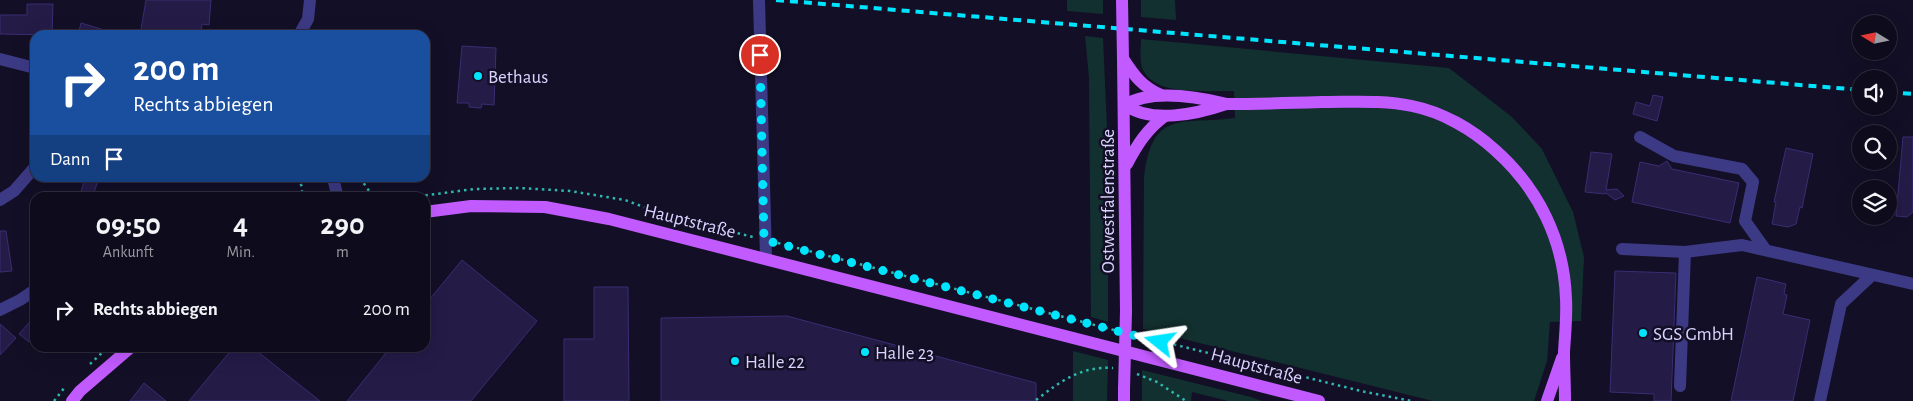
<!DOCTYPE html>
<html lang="de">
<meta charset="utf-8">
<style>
body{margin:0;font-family:"Alegreya Sans",sans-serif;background:#1c1929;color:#f1f3f6;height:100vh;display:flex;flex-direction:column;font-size:19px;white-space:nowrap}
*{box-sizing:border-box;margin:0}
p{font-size:16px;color:#9b9ba3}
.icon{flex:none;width:28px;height:28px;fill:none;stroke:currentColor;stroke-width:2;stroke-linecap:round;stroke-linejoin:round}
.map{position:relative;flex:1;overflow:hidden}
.sheet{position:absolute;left:30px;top:192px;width:400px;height:160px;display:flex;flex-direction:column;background:#0e0b1c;border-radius:15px;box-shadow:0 5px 20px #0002,0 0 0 1px #2e2b3b}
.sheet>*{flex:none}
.banner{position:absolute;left:30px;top:30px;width:400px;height:152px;border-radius:15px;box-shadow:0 5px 20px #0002,0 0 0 1px #2e2b3b;background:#1a4fa0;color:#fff;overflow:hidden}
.needle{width:32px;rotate:280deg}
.tools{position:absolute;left:1852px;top:15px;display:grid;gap:10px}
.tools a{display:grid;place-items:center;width:45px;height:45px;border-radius:50%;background:#0e0b1c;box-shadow:0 5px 20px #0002,0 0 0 1px #2e2b3b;font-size:25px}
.pin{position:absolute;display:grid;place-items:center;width:42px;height:42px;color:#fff;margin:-21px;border:2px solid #fff;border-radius:50%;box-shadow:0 1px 5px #0007}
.me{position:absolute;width:55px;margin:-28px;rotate:285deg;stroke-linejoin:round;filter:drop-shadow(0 0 4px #0008)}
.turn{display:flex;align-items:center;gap:18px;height:105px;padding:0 20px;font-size:22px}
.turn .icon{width:65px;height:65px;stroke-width:2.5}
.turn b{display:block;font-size:35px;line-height:42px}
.then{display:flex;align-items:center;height:48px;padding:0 20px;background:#0003;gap:10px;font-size:19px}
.eta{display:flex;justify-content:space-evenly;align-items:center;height:85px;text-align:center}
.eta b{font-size:30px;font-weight:700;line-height:35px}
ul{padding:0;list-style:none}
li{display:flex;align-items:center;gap:15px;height:65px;padding:0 20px}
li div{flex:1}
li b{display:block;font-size:19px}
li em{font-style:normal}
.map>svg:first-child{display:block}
.green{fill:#12302f}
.building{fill:#241b47;stroke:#3b2d73}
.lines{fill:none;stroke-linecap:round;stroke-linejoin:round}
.path{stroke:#2fb8b0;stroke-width:2.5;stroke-dasharray:2.5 4;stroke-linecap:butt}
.minor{stroke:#3d3a85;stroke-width:12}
.major{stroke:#c25bff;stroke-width:12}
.rail{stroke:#00e5ff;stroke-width:4;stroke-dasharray:8 6;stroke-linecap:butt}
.major-bridge{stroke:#c25bff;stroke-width:12}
.route{stroke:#00e5ff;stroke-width:9;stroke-dasharray:0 16.2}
.poi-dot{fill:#00e5ff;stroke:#130f26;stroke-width:2}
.labels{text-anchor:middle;stroke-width:5;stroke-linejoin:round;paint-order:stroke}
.poi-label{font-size:19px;fill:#d9d4ff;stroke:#130f26;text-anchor:start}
.street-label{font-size:19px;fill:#d9d4ff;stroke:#130f26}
</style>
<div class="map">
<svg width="1913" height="401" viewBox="0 0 1913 401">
<rect width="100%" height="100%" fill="#130f26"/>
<!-- green -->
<g class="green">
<polygon points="1067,0 1103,0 1103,14 1067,11"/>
<polygon points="1141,0 1175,0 1176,20 1141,17"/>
<polygon points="1085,36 1103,38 1108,150 1108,322 1091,317 1089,78"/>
<path d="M1141 39 1449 68 1512 117 1542 149 1573 212 1584 257 1581 321 1550 322 1547 361 1534 401H1433L1143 329 1144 178C1152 108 1182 125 1235 118L1234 91C1209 90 1156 97 1143 70 1139 62 1141 48 1141 39Z"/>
<polygon points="1073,351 1108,360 1107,401 1073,401"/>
<polygon points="1142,370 1251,397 1262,401 1228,401 1192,392 1191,401 1142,401"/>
</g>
<!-- building -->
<g class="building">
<polygon points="146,0 211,0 209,25 202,24 201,32 194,31 193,35 140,35"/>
<polygon points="27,4 53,4 52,35 0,34 0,15 27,15"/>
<polygon points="81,23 111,32 111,35 78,35"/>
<polygon points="462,46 496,48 494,105 482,104 481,108 469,107 469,103 457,103"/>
<polygon points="1653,95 1663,97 1657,121 1633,114 1636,102 1650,106"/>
<polygon points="1903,137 1913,137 1913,212 1907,217 1896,216"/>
<polygon points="1786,148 1813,154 1802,208 1800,207 1796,224 1788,227 1772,224 1776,202 1774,202"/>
<polygon points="1591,152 1612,154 1606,190 1617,189 1624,196 1615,200 1606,193 1605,194 1585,192"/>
<polygon points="1667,161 1672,169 1739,183 1730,223 1632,202 1640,162 1659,166"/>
<polygon points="85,178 99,178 92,198 79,198"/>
<polygon points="0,231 6,231 12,271 0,272"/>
<polygon points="462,260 537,321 471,401 347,401 390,348 425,348 425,305"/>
<polygon points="1615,271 1676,273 1671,401 1654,401 1654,394 1610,392"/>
<polygon points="1757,277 1786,284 1784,294 1787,295 1783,314 1810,320 1793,401 1731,401"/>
<polygon points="594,287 628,287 629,401 564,401 564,339 594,339"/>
<polygon points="35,316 35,335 29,342 19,334"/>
<polygon points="787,316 1036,383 1036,401 661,401 661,318"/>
<polygon points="0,324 16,338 0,355"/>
<polygon points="233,348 253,348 320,401 189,401"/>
<polygon points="144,383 166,401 130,401"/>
</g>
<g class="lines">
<!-- path -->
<g class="path">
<polyline points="298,178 302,187 302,198"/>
<polyline points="360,178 372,195 377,198"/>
<polyline points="406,198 474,189 520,188 570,191 625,200 668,216 753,237"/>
<polyline points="778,243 1114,330"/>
<polyline points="1136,335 1361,391 1411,401"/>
<polyline points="90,364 107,348"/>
<polyline points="1137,374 1157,382 1186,401"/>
<path d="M1036 400C1061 381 1081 366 1113 368"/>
<polyline points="54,401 65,387"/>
</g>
<!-- minor -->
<g class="minor">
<polyline points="759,0 766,258"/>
<polyline points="299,35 308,19 310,0"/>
<polyline points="0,59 35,68"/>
<polyline points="1640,137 1674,156 1742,169 1753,182 1745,221 1765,249"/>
<polyline points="333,178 338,198"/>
<polyline points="0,200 14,191 35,167"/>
<polyline points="1622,249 1685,252 1742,245 1913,284"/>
<polyline points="0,310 20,300 35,290"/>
<polyline points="1680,386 1685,252"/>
<polyline points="1820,401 1841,304 1872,275"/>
</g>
<!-- major -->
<g class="major">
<polyline points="1123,59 1126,311"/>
<path d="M1124 60C1135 77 1143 87 1161 95"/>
<path d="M1125 105C1151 89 1198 97 1227 104 1260 104 1292 103 1325 102 1354 102 1384 100 1412 106 1442 112 1472 129 1495 150 1538 188 1564 240 1566 299 1567 317 1565 334 1564 352 1564 368 1565 385 1565 401"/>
<path d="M1125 105C1151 124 1197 114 1226 104"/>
<path d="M1127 164C1137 145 1147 129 1165 116"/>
<polyline points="425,212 471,206 545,207 609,219 1319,401"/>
<polyline points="72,401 80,391 130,348"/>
<polyline points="1124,401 1124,389"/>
<polyline points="1547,401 1562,358"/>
</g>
<!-- rail -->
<g class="rail">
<polyline points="776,0 1861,90"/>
<polyline points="1889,92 1913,94"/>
</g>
<!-- major-bridge -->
<g class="major-bridge">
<polyline points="1122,0 1123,59"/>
<polyline points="1124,389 1126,311"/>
</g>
</g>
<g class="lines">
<!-- route -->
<polyline class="route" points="760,55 764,240 1160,342"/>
</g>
<!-- markers -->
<g class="poi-dot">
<circle cx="478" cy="76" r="5"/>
<circle cx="1643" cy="333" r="5"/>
<circle cx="865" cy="352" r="5"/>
<circle cx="735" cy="361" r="5"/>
</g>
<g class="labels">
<!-- poi labels -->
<g class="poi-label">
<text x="488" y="83">Bethaus</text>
<text x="1653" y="340">SGS GmbH</text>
<text x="875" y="359">Halle 23</text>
<text x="745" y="368">Halle 22</text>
</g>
<!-- street labels -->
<g class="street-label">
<text transform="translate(1107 201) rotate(-90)" y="7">Ostwestfalenstraße</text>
<text transform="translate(690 220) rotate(14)" y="7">Hauptstraße</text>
<text transform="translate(1257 365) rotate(15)" y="7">Hauptstraße</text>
</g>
</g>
</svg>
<div class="tools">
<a><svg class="needle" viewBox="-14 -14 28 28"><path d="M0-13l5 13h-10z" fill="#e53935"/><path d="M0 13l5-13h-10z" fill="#9b9ba3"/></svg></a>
<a><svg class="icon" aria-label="sound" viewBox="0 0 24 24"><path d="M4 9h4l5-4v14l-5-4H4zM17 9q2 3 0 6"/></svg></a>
<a><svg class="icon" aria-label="search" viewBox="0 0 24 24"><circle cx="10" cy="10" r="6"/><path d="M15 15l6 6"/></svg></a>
<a><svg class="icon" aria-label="layers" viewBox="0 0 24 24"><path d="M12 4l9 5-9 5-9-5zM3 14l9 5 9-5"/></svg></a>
</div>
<div class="pin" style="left:760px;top:55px;background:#d93025"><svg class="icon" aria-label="arrive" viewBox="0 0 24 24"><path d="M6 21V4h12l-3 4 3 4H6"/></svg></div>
<svg class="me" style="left:1160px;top:342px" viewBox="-20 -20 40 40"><path d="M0-17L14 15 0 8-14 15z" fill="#00e5ff" stroke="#fff" stroke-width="4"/></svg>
<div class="banner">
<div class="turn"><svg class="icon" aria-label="right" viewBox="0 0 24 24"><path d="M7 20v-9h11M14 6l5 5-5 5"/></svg><div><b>200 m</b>Rechts abbiegen</div></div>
<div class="then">Dann<svg class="icon" aria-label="arrive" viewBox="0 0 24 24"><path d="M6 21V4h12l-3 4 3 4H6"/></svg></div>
</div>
<section class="sheet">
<div class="eta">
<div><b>09:50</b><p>Ankunft</p></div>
<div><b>4</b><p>Min.</p></div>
<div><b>290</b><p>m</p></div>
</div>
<ul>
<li><svg class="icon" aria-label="right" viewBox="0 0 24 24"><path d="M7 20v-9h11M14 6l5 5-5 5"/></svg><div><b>Rechts abbiegen</b></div><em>200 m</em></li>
</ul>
</section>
</div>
